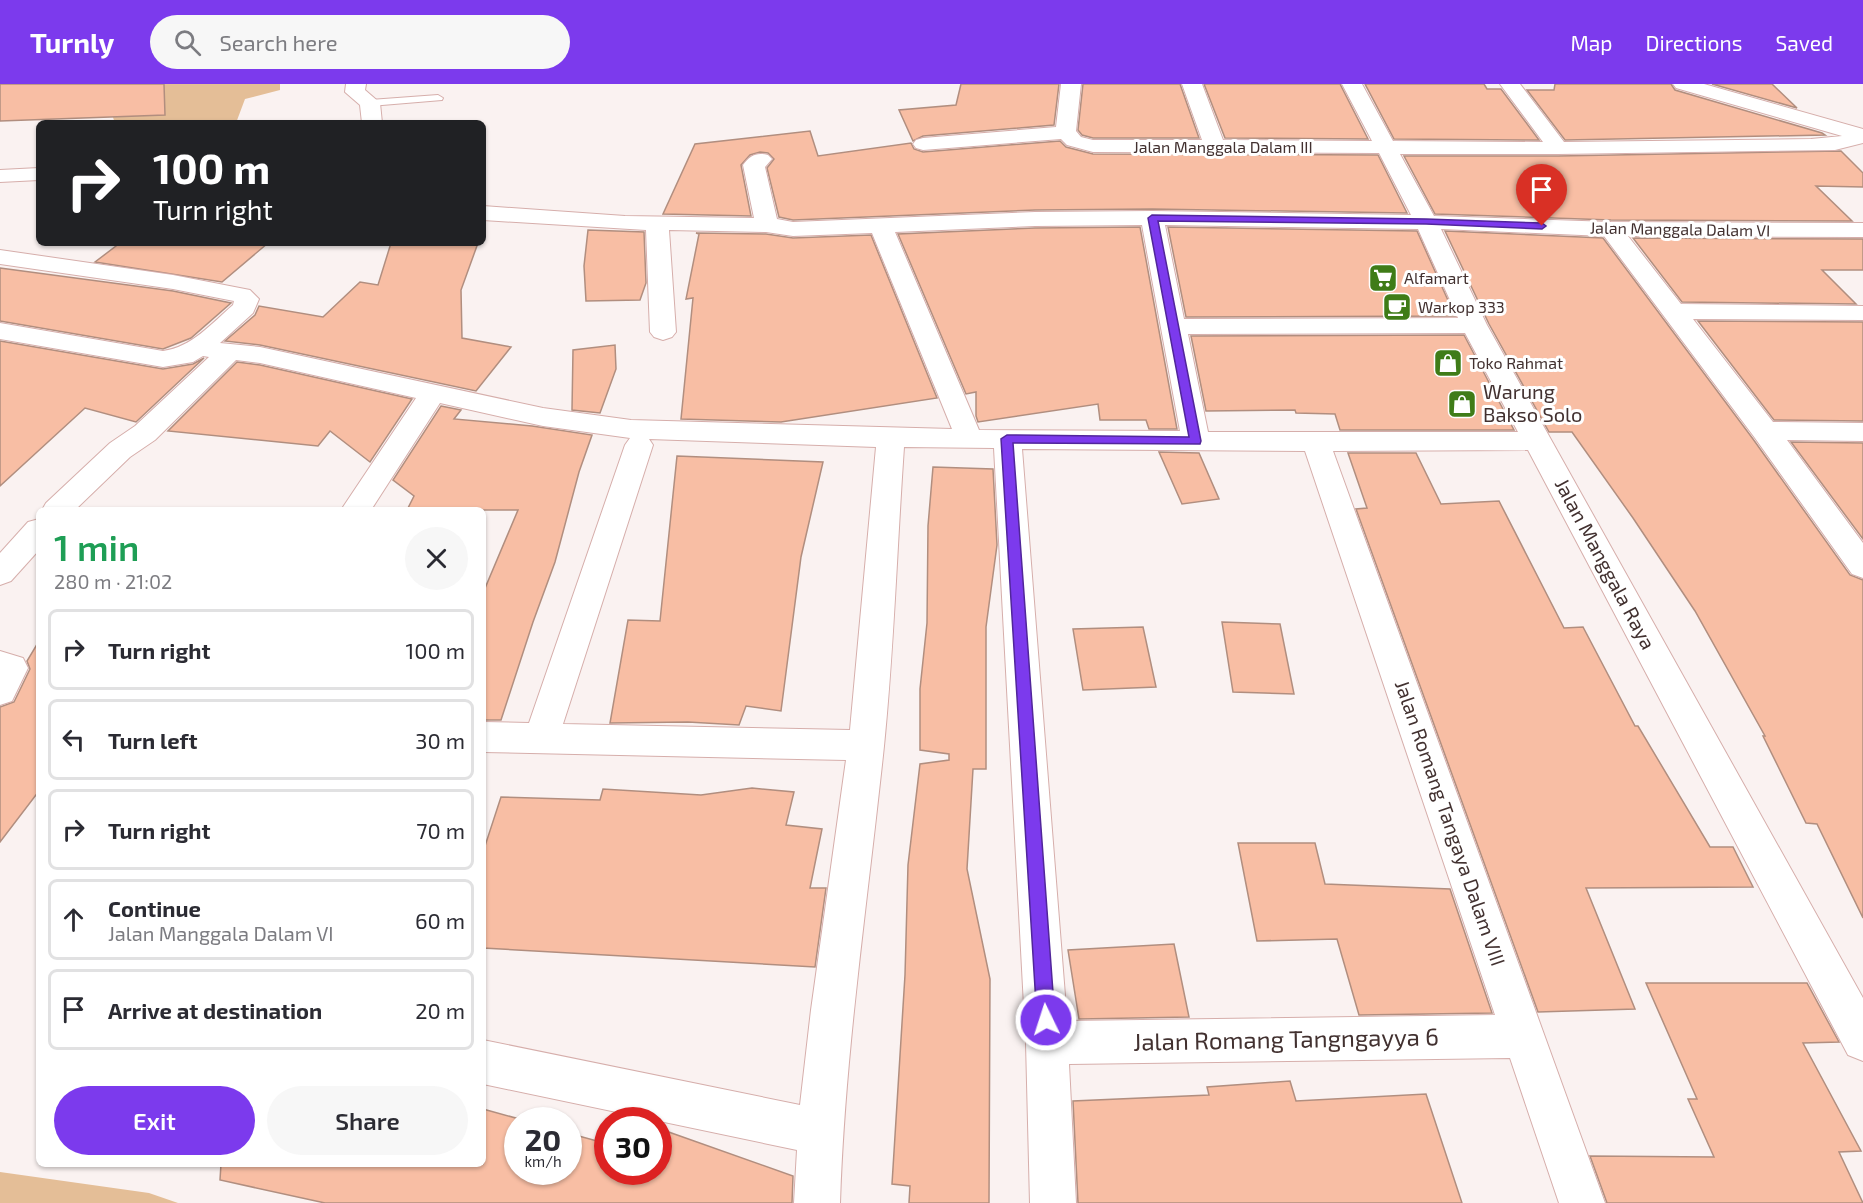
<!DOCTYPE html>
<meta charset="utf-8">
<style>
body{margin:0;font-family:"Exo 2",sans-serif;background:#f7f7f7;color:#2b2b33;height:100vh;display:flex;flex-direction:column;font-size:22px;white-space:nowrap}
*{box-sizing:border-box;margin:0}
p{font-size:20px;color:#7c7c81}
.icon{flex:none;width:33px;height:33px;fill:none;stroke:currentColor;stroke-width:2;stroke-linecap:round;stroke-linejoin:round}
.map{position:relative;flex:1;overflow:hidden}
.side{position:absolute;left:36px;top:423px;width:450px;height:660px;display:flex;flex-direction:column;background:#fff;border-radius:9px;box-shadow:0 2px 4px #0004}
.side>*{flex:none}
.guide{position:absolute;left:36px;top:36px;width:450px;height:126px;border-radius:9px;box-shadow:0 2px 4px #0004;background:#202124;color:#fff;overflow:hidden}
.speed{position:absolute;left:504px;top:1023px;display:flex;gap:12px;font-size:30px;font-weight:700;text-align:center}
.speed>*{display:grid;place-content:center;width:78px;height:78px;border-radius:50%;background:#fff;box-shadow:0 2px 4px #0004;line-height:1}
.speed small{font-size:15px;font-weight:400}
.speed .limit{border:9px solid #d22;background:#fff;color:#111}
.pin{position:absolute;display:grid;place-items:center;width:51px;height:51px;color:#fff;margin:-62px -26px;border-radius:50% 50% 50% 0;rotate:-45deg;box-shadow:0 0 6px #0007}
.pin .icon{rotate:45deg}
.me{position:absolute;width:66px;margin:-33px;rotate:356deg;stroke-linejoin:round;filter:drop-shadow(0 0 4px #0008)}
.turn{display:flex;align-items:center;gap:21px;height:126px;padding:0 18px;font-size:27px}
.turn .icon{width:78px;height:78px;stroke-width:2.5}
.turn b{display:block;font-size:42px;line-height:51px}
.round{display:grid;place-items:center;flex:none;width:63px;height:63px;border-radius:32px;background:#f7f7f7}
.summary{display:flex;align-items:center;justify-content:space-between;height:102px;padding:0 18px}
h1{font-size:36px;font-weight:600;line-height:45px;color:#1e9e55}
.primary-button{display:flex;gap:12px;margin-top:auto;padding:12px 18px}
.primary-button a{flex:1;height:69px;border-radius:36px;background:#7c3aed;color:#fff;font-size:24px;font-weight:600;line-height:69px;text-align:center}
.primary-button a+a{background:#f7f7f7;color:#2b2b33}
ul{padding:0;list-style:none}
li{display:flex;align-items:center;gap:18px;height:81px;margin:0 12px 9px;padding:0 6px;border:3px solid #e1e1e2;border-radius:9px}
li div{flex:1}
li b{display:block;font-size:22px}
li em{font-style:normal}
header{display:flex;align-items:center;gap:36px;box-sizing:border-box;height:84px;padding:0 30px;background:#7c3aed;color:#fff}
header strong{font-size:28px}
nav{display:flex;gap:33px;margin-inline-start:auto;font-size:21px}
.search{width:420px;height:54px;background:#f7f7f7;display:flex;align-items:center;gap:15px;box-sizing:border-box;padding:0 21px;border-radius:33px;color:#7c7c81;font-size:22px}
.map>svg:first-child{display:block}
.green{fill:#e4be97}
.building{fill:#f8bea4;stroke:#b18e7f;stroke-width:1.5}
.lines{fill:none;stroke-linecap:round;stroke-linejoin:round}
.service-casing{stroke:#d6aeab;stroke-width:2}
.minor-casing{stroke:#d6aeab;stroke-width:2}
.service{fill:#fff;fill-rule:evenodd}
.minor{fill:#fff;fill-rule:evenodd}
.route{fill:#7c3aed;stroke:#51269a;stroke-width:1.5}
.labels{text-anchor:middle;stroke-width:6;stroke-linejoin:round;paint-order:stroke}
.far-street-label{font-size:16px;fill:#423130;stroke:#fff}
.far-poi-label{font-size:16px;fill:#423130;stroke:#fff;text-anchor:start}
.poi-label{font-size:20px;fill:#423130;stroke:#fff;text-anchor:start}
.street-label{font-size:20px;fill:#423130;stroke:#fff}
.near-street-label{font-size:24px;fill:#423130;stroke:#fff}
</style>
<header>
<strong>Turnly</strong>
<div class="search"><svg class="icon" aria-label="search" viewBox="0 0 24 24"><circle cx="10" cy="10" r="6"/><path d="M15 15l6 6"/></svg>Search here</div>
<nav><a>Map</a><a>Directions</a><a>Saved</a></nav>
</header>
<div class="map">
<svg width="1863" height="1119" viewBox="0 0 1863 1119">
<rect width="100%" height="100%" fill="#faf2f1"/>
<!-- green -->
<g class="green">
<polygon points="111,0 280,0 280,6 245,15 236,39 115,39 106,14"/>
<polygon points="0,1088 149,1109 178,1119 0,1119"/>
</g>
<!-- building -->
<g class="building">
<polygon points="0,0 164,0 165,31 0,37"/>
<polygon points="961,0 1059,0 1054,41 923,52 913,57 899,26 956,21"/>
<polygon points="1083,0 1180,0 1199,54 1093,54 1082,51 1078,46"/>
<polygon points="1204,0 1340,0 1368,55 1225,54"/>
<polygon points="1365,0 1484,0 1487,5 1501,5 1539,56 1394,55"/>
<polygon points="1555,0 1671,0 1675,6 1822,49 1825,51 1565,56 1527,6 1554,6"/>
<polygon points="1712,0 1772,0 1797,24"/>
<polygon points="810,47 818,72 911,59 914,65 923,68 1060,57 1066,63 1093,70 1378,71 1407,129 1152,125 1035,126 793,136 779,133 767,84 774,75 768,69 760,68 750,71 741,81 751,132 663,130 695,60"/>
<polygon points="1841,67 1863,89 1863,103 1816,102 1852,137 1611,136 1435,130 1404,72 1558,72"/>
<polygon points="1140,143 1177,345 1149,345 1146,336 1100,336 1098,320 978,338 976,332 976,308 966,310 898,150 1035,144"/>
<polygon points="1168,143 1417,147 1455,232 1186,233"/>
<polygon points="588,146 644,148 646,199 640,216 586,217 584,182"/>
<polygon points="1445,147 1603,154 1753,355 1850,491 1863,496 1863,834 1817,740 1806,739 1763,652 1765,652 1695,527 1633,434 1572,348 1549,348 1489,240"/>
<polygon points="696,149 766,150 793,154 871,151 937,314 781,338 681,335 693,214 686,215 699,150"/>
<polygon points="1633,154 1863,155 1863,186 1822,186 1856,220 1682,218"/>
<polygon points="120,159 268,159 222,198 95,178"/>
<polygon points="391,159 478,159 461,206 462,254 511,263 476,307 260,261 225,257 255,231 259,222 323,233 360,198 378,201"/>
<polygon points="0,184 173,207 231,219 191,254 163,265 0,237"/>
<polygon points="1698,237 1863,238 1863,337 1774,336"/>
<polygon points="1464,251 1514,346 1340,346 1335,330 1296,329 1295,326 1206,327 1191,252"/>
<polygon points="0,257 163,285 193,280 204,274 136,338 85,324 0,402"/>
<polygon points="615,261 616,285 600,329 572,326 573,266"/>
<polygon points="237,278 260,281 412,315 370,378 330,347 318,362 168,347"/>
<polygon points="441,322 461,326 454,335 532,342 592,351 579,388 555,478 533,538 501,636 483,636 483,509 518,426 407,426 414,412 393,396"/>
<polygon points="1791,358 1863,359 1863,455"/>
<polygon points="1159,368 1199,369 1219,415 1182,420"/>
<polygon points="1348,369 1416,369 1441,420 1499,417 1564,544 1583,543 1635,642 1638,642 1710,763 1733,763 1753,803 1586,804 1635,925 1538,928 1356,425 1367,424"/>
<polygon points="677,372 823,378 801,473 781,627 746,622 739,641 688,638 610,639 628,536 660,537"/>
<polygon points="933,383 993,385 997,461 986,543 986,685 973,685 967,785 990,895 989,1119 909,1119 910,1102 892,1100 905,891 908,781 920,680 949,676 949,670 920,666 920,605 927,539 928,442"/>
<polygon points="1222,538 1280,540 1294,610 1233,608"/>
<polygon points="1143,543 1156,603 1083,606 1073,545"/>
<polygon points="39,557 39,707 0,758 0,623 14,618 30,585 27,577"/>
<polygon points="752,704 794,708 786,741 822,745 810,804 826,804 815,883 483,864 483,768 501,713 600,716 603,705 701,711"/>
<polygon points="1238,759 1315,759 1325,800 1450,805 1492,929 1359,931 1337,855 1257,857"/>
<polygon points="1174,860 1189,933 1079,935 1068,866"/>
<polygon points="1646,899 1807,899 1839,958 1803,959 1861,1067 1839,1068 1863,1119 1607,1119 1590,1072 1714,1073 1688,1015 1697,1015"/>
<polygon points="1290,997 1296,1017 1426,1010 1462,1119 1078,1119 1073,1017 1209,1011 1207,1003"/>
<polygon points="483,1025 523,1036 518,1036 518,1088 568,1088 568,1049 608,1060 608,1088 658,1088 658,1057 663,1046 793,1092 792,1119 325,1119 220,1096 221,1080 483,1080"/>
</g>
<g class="lines">
<!-- service casing -->
<g class="service-casing">
<polygon id="service" points="438,11 443,14 442,16 370,22 365,19 370,16"/>
</g>
<!-- minor casing -->
<g class="minor-casing">
<g id="minor">
<polygon points="346,0 366,0 365,6 380,19 382,39 362,39 360,21 345,8"/>
<path d="M1061 0H1081L1076 47 1081 53 1093 56H1202L1182 0H1202L1223 56 1372 57 1342 0H1362L1393 57 1543 58 1500 0H1520L1564 58 1811 55 1842 52 1676 4 1673 0H1704L1863 45V59L1835 66 1558 70H1400L1434 132 1611 138 1863 139V153L1628 152 1681 220 1863 222V236L1693 235 1773 338 1863 339V357L1787 356 1863 459V494L1852 490 1755 354 1604 152 1441 145 1487 241 1863 914V977L1848 971 1528 366 1333 367 1605 1119H1559L1510 974 1069 980 1076 1119H1030L1026 959 994 364 904 363C897 463 894 563 884 662 868 815 845 966 840 1119H794L797 1066 483 1000V956L800 1021 811 926 846 676 483 668V638L529 639 625 361 630 354 543 342 440 319 371 426H341L416 314 260 279 236 276 155 356 130 373 75 426H42L46 419 110 359 135 342 209 273 203 272 193 278 163 283 0 255V239L163 267C192 263 211 240 233 221L234 217 173 205 0 180V166L173 191 250 206 259 215 253 229 220 259 260 263 543 324 631 336 952 345 872 149 793 152 766 148 669 146 676 248 672 253 663 256 654 253 650 248 646 146 483 136V122L625 132 754 134 743 81C750 71 757 68 768 71L772 75 765 83 777 135 793 138 1035 128 1152 127 1411 131 1379 69 1093 68 1067 61 1061 55 923 66 916 64 913 60 916 56 923 54 1056 43ZM1142 141 1180 347 979 346 895 148 1035 142ZM1165 141 1418 145 1458 234 1184 235ZM1465 249 1518 348H1208L1188 250ZM649 355 876 363 850 646 563 640 653 361ZM1022 365 1305 367 1495 931 1067 937Z"/>
<polygon points="39,84 39,96 0,98 0,86"/>
<polygon points="39,435 39,466 11,497 0,501 0,469 28,438"/>
<polygon points="0,567 23,574 28,584 12,617 0,621"/>
</g>
</g>
<!-- service -->
<use href="#service" class="service"/>
<!-- minor -->
<use href="#minor" class="minor"/>
</g>
<!-- route -->
<polygon class="route" points="1152,131 1426,135 1542,139 1546,142 1542,145 1426,140 1158,137 1201,357 1200,360 1013,359 1055,936 1052,942 1046,945 1040,942 1037,936 1001,355 1007,351 1189,353 1148,134"/>
<!-- icons -->
<defs>
<g id="supermarket-square" transform="scale(1.5)"><rect x="-9" y="-9" width="18" height="18" rx="4" fill="#3f7c18" stroke="#fff"/><path d="M-6-5.5h2.5l.6 2H6L4.5 2H-2.5L-4.4-4H-6ZM-1.5 3.2a1.3 1.3 0 1 0 .1 0ZM3 3.2a1.3 1.3 0 1 0 .1 0Z" fill="#fff"/></g>
<g id="cafe-square" transform="scale(1.5)"><rect x="-9" y="-9" width="18" height="18" rx="4" fill="#3f7c18" stroke="#fff"/><path d="M-5.5-4.5H6V0H3Q3 3.5 0 3.5H-2.5Q-5.5 3.5-5.5 0ZM3-3.2v2h1.7v-2ZM-6 4.5H4V6H-6Z" fill="#fff"/></g>
<g id="shop-square" transform="scale(1.5)"><rect x="-9" y="-9" width="18" height="18" rx="4" fill="#3f7c18" stroke="#fff"/><path d="M-5-2.5h2.3a2.7 3.5 0 0 1 5.4 0H5L5.5 6h-11ZM-1.5-2.5h3a1.5 2.3 0 0 0-3 0Z" fill="#fff"/></g>
</defs>
<g fill-rule="evenodd">
<use href="#supermarket-square" x="1383" y="194"/>
<use href="#cafe-square" x="1397" y="223"/>
<use href="#shop-square" x="1448" y="279"/>
<use href="#shop-square" x="1462" y="320"/>
</g>
<g class="labels">
<!-- far-street labels -->
<g class="far-street-label">
<text x="1223" y="69">Jalan Manggala Dalam III</text>
<text transform="translate(1680 145) rotate(1)" y="6">Jalan Manggala Dalam VI</text>
</g>
<!-- far-poi labels -->
<g class="far-poi-label">
<text x="1404" y="200">Alfamart</text>
<text x="1418" y="229">Warkop 333</text>
<text x="1469" y="285">Toko Rahmat</text>
</g>
<!-- poi labels -->
<g class="poi-label">
<text x="1483" y="315">Warung<tspan x="1483" dy="23">Bakso Solo</tspan></text>
</g>
<!-- street labels -->
<g class="street-label">
<text transform="translate(1605 480) rotate(62)" y="7">Jalan Manggala Raya</text>
<text transform="translate(1450 739) rotate(71)" y="7">Jalan Romang Tangaya Dalam VIII</text>
</g>
<!-- near-street labels -->
<g class="near-street-label">
<text transform="translate(1286 956) rotate(-1)" y="8">Jalan Romang Tangngayya 6</text>
</g>
</g>
</svg>
<div class="speed"><div>20<small>km/h</small></div><div class="limit">30</div></div>
<div class="pin" style="left:1542px;top:142px;background:#d93025"><svg class="icon" aria-label="arrive" viewBox="0 0 24 24"><path d="M6 21V4h12l-3 4 3 4H6"/></svg></div>
<svg class="me" style="left:1046px;top:936px" viewBox="-20 -20 40 40"><circle r="17" fill="#7c3aed" stroke="#fff" stroke-width="3"/><path d="M0-11L8 9 0 5-8 9z" fill="#fff"/></svg>
<div class="guide">
<div class="turn"><svg class="icon" aria-label="right" viewBox="0 0 24 24"><path d="M7 20v-9h11M14 6l5 5-5 5"/></svg><div><b>100 m</b>Turn right</div></div>
</div>
<section class="side">
<div class="summary"><div><h1>1 min</h1><p>280 m · 21:02</p></div><a class="round"><svg class="icon" aria-label="close" viewBox="0 0 24 24"><path d="M6 6l12 12M18 6L6 18"/></svg></a></div>
<ul>
<li><svg class="icon" aria-label="right" viewBox="0 0 24 24"><path d="M7 20v-9h11M14 6l5 5-5 5"/></svg><div><b>Turn right</b></div><em>100 m</em></li>
<li><svg class="icon" aria-label="left" viewBox="0 0 24 24"><path d="M17 20v-9H6M10 6l-5 5 5 5"/></svg><div><b>Turn left</b></div><em>30 m</em></li>
<li><svg class="icon" aria-label="right" viewBox="0 0 24 24"><path d="M7 20v-9h11M14 6l5 5-5 5"/></svg><div><b>Turn right</b></div><em>70 m</em></li>
<li><svg class="icon" aria-label="ahead" viewBox="0 0 24 24"><path d="M12 20V5M6 11l6-6 6 6"/></svg><div><b>Continue</b><p>Jalan Manggala Dalam VI</p></div><em>60 m</em></li>
<li><svg class="icon" aria-label="arrive" viewBox="0 0 24 24"><path d="M6 21V4h12l-3 4 3 4H6"/></svg><div><b>Arrive at destination</b></div><em>20 m</em></li>
</ul>
<div class="primary-button"><a>Exit</a><a>Share</a></div>
</section>
</div>
